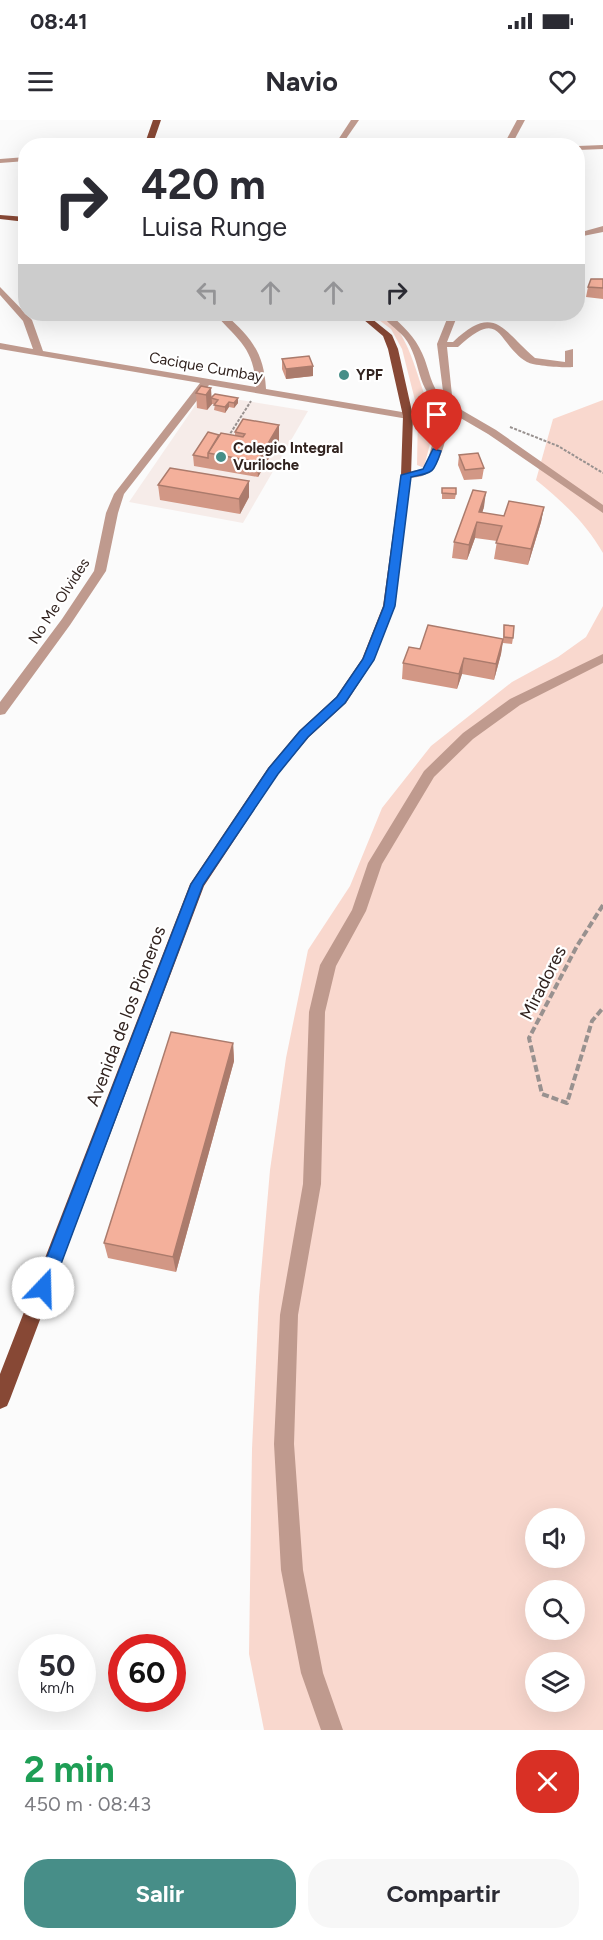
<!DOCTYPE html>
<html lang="es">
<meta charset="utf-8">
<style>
body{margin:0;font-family:Figtree,sans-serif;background:#f7f7f7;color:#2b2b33;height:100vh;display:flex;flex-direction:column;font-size:22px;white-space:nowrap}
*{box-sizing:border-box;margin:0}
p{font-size:20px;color:#7c7c81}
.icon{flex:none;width:33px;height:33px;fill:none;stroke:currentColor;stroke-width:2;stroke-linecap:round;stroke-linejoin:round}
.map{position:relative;height:1610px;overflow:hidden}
.side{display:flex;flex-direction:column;background:#fff;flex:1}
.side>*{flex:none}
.guide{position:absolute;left:18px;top:18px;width:567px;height:183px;border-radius:24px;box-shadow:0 6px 24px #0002;background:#fff;color:#2b2b33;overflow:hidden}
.tools{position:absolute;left:525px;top:1388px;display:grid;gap:12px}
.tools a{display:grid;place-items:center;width:60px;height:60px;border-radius:50%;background:#fff;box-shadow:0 6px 24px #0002;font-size:30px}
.speed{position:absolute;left:18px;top:1514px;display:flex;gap:12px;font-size:30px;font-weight:700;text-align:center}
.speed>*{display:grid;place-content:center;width:78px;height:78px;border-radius:50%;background:#fff;box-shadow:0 6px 24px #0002;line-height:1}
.speed small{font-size:15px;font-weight:400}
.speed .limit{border:9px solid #d22;background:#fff;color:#111}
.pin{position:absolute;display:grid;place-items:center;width:51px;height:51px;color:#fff;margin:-62px -26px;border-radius:50% 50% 50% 0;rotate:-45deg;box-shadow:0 0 6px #0007}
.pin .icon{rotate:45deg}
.me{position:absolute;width:66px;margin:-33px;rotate:21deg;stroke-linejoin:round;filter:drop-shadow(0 0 4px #0008)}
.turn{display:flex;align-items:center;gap:21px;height:126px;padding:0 24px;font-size:27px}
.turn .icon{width:78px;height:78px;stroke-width:2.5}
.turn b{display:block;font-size:42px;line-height:51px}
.lanes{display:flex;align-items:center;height:57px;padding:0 24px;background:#0003;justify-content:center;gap:30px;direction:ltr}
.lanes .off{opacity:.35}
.round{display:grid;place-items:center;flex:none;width:63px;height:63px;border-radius:24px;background:#f7f7f7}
.overview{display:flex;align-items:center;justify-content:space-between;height:102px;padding:0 24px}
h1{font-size:36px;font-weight:700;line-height:45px;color:#1e9e55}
.action{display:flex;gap:12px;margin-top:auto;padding:12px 24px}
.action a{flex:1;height:69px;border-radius:24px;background:#478e88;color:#fff;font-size:24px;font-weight:700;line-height:69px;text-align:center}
.action a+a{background:#f7f7f7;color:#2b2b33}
.status{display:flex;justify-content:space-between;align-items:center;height:42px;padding:0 30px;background:#fff;direction:ltr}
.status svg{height:16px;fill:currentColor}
header{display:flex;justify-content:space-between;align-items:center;height:78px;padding:0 24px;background:#fff;font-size:27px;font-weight:700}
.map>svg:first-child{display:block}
.built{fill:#f6ece9}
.green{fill:#f9d8ce;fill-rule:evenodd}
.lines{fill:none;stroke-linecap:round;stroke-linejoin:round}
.path-far1{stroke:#98918f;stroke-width:2;stroke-dasharray:3 1.5;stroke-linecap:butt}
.path{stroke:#98918f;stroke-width:4;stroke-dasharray:7 3;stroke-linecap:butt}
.street{fill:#bf9a8e;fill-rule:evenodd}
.primary{fill:#874835;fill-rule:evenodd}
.wall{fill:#d29785}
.shaded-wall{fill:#ab7b6c}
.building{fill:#f4b09b;stroke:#ab7b6c;stroke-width:1.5}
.route{fill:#1a73e8;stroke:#114b97;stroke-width:1.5}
.poi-dot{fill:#478e88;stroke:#fff;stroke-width:2}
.labels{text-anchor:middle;stroke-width:4.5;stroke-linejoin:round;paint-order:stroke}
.far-street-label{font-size:15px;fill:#31231f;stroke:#fff}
.far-poi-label{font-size:15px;font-weight:bold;fill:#31231f;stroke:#fff;text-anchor:start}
.street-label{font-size:18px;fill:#31231f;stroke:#fff}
</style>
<div class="status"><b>08:41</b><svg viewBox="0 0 49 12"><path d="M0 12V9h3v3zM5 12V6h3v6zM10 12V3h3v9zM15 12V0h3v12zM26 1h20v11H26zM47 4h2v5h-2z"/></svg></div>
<header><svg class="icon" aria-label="menu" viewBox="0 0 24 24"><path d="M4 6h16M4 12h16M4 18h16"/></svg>Navio<svg class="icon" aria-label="heart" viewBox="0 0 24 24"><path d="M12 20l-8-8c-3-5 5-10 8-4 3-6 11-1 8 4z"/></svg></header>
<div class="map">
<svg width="603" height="1610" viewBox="0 0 603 1610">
<rect width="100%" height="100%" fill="#fbfbfb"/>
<!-- built -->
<polygon class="built" points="203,274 308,291 243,403 129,382"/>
<!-- green -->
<g class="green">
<path d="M371 194C404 193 415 251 425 275 429 283 434 292 434 301 433 317 427 333 424 348L417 345 418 292 402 229 391 209Z"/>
<path d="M603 280V433C585 402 564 383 536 360L553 299Z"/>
<path d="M603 486V1610H264L249 1534 252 1329 259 1177 270 1050 286 938 308 830 350 766 382 688 431 626 512 562 558 537 586 517ZM536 1398H574V1437H536ZM536 1470H574V1509H536ZM536 1542H574V1581H536Z"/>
</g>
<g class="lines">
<!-- path-far1 -->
<g class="path-far1">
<polyline points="510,307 558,326 603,353"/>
<polyline points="228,317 251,281"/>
</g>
<!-- path -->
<polyline class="path" points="603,785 577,826 529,918 542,974 567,983 592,901 603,888"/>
<!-- street -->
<g class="street">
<polygon points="351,0 359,0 341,26 334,26"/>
<polygon points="517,0 525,0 511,26 503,26"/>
<polygon points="603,25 603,29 578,30 578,26"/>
<polygon points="26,37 26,41 0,43 0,39"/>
<polygon points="603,106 603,112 578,117 578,113"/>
<path d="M0 167 32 200 43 231 256 267C254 228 239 221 215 194H225C251 218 264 232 266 269L408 293 413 296 408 299 209 265 124 374 118 393 106 451 70 505 5 594 0 595V582L62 499 94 451 106 393 114 374 200 263 0 229V223L33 229 23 201 0 175Z"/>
<path d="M381 194H390C403 206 415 217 422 233 430 250 430 267 444 279L437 224 449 194H458L447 222H453C495 182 503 211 535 238L565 242V231L573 229V247C565 248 534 246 527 242 495 222 503 186 458 227H447L453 285 496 310 603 385V393L488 314 452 293C443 323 443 364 402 357V353L423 349 426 346 443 287C414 270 423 241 404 217 397 209 386 202 381 194Z"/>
<polygon points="603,534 603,543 520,585 473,619 434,657 382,744 366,791 336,846 325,892 321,1064 298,1195 294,1324 303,1450 323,1553 343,1610 321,1610 301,1553 281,1450 274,1324 280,1195 303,1064 309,892 320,845 352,790 368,743 424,651 463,613 510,579"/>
</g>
<!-- primary -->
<g class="primary">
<polygon points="153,0 161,0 152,26 144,26"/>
<polygon points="0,95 26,97 26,102 0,99"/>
<polygon points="357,194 366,194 392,215 398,229 413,296 411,355 395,486 374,540 346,583 309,617 278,654 204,766 10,1279 7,1286 0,1289 0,1254 190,764 268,648 299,611 336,577 362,539 383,486 401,355 403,296 388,229 383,216"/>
</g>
</g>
<!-- wall -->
<g class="wall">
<polygon points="603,159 603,179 586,177 588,167"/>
<polygon points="282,239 313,256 286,259 282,249"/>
<polygon points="211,268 211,278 238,283 234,288 229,287 225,293 214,290 215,284 212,284 207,290 197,288 196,273"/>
<polygon points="235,312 279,321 258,357 194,346 193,335 219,315 235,315"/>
<polygon points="459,335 484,348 482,359 464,360 458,345"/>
<polygon points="249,361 249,377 240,394 160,380 158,365"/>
<polygon points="442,368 456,374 455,379 442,379"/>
<polygon points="484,387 482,393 504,396 544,387 541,402 528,445 494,439 497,421 475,418 467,440 452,438 454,422"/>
<polygon points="504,505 513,518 512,524 503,523 503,522 501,534 494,560 462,554 457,569 402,559 403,543 420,529 503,519"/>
<polygon points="233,923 234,941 176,1152 108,1138 104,1123"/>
</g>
<!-- shaded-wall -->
<g class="shaded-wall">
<polygon points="313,246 313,256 286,259 286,249"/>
<polygon points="211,268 212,284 207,290 206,275"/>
<polygon points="238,278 238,283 234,288 234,283"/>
<polygon points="229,282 229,287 225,293 225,287"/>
<polygon points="279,305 279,321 258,357 257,342"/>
<polygon points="249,361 249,377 240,394 239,379"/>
<polygon points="486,372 484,387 479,402 479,392"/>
<polygon points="544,387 541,402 528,445 531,429"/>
<polygon points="477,402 475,418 467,440 469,425"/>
<polygon points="503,519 501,534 494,560 496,544"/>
<polygon points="464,538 462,554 457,569 459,554"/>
<polygon points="233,923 234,941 176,1152 173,1137"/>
</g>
<!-- building -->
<g class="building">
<polygon points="591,159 603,159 603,168 588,167"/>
<polygon points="309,236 313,246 286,249 282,239"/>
<polygon points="201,266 211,268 206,275 196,273"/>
<polygon points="215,274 238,278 234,283 229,282 225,287 214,285 218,280 211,278"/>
<polygon points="243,299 279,305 257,342 208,333 221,313 243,317 245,314 235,312"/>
<polygon points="208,312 219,315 208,333 208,338 193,335"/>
<polygon points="478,333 484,348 465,350 459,335"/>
<polygon points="170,348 249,361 239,379 158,365"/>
<polygon points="442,368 456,368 456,374 442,373"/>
<polygon points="473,370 486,372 479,392 504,396 509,381 544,387 531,429 496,423 502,406 477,402 469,425 454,422"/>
<polygon points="428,505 503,519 496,544 464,538 459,554 403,543 409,527 420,529"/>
<polygon points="504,505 514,506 513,518 504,517"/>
<polygon points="171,912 233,923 173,1137 104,1123"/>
</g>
<!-- route -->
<path class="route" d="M433 329 441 331C434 353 433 353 411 357L395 486 374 540 345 583 308 617 278 654 203 765 52 1168 49 1174 43 1176 37 1174 35 1168 191 764 269 648 300 611 337 577 363 539 384 486 401 355 423 349Z"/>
<!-- markers -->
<g class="poi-dot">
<circle cx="344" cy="255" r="6"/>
<circle cx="221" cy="337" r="6"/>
</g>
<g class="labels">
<!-- far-street labels -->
<g class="far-street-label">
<text transform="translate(206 247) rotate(10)" y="5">Cacique Cumbay</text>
<text transform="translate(59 481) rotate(-57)" y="5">No Me Olvides</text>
</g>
<!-- far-poi labels -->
<g class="far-poi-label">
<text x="356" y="260">YPF</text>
<text x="233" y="333">Colegio Integral<tspan x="233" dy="17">Vuriloche</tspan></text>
</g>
<!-- street labels -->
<g class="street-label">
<text transform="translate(543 863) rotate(-63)" y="6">Miradores</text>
<text transform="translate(126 896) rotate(-69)" y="6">Avenida de los Pioneros</text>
</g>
</g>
</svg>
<div class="tools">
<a><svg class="icon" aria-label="sound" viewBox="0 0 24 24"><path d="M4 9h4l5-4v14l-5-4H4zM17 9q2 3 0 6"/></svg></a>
<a><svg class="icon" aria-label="search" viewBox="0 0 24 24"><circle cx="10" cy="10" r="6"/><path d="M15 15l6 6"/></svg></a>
<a><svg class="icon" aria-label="layers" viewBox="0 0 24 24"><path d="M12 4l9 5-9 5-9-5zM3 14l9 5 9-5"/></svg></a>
</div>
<div class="speed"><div>50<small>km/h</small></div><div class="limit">60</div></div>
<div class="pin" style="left:437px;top:331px;background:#d93025"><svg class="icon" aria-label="arrive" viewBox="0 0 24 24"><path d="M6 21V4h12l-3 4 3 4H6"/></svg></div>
<svg class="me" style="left:43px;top:1168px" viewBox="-20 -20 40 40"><circle r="19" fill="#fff"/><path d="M0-13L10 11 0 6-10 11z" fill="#1a73e8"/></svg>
<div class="guide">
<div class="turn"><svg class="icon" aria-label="right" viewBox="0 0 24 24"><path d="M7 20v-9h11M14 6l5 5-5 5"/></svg><div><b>420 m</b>Luisa Runge</div></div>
<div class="lanes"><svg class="icon off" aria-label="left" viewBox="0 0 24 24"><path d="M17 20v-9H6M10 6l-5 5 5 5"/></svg><svg class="icon off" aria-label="ahead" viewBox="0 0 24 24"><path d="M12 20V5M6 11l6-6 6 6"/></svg><svg class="icon off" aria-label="ahead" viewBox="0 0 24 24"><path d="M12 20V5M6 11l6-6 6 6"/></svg><svg class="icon" aria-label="right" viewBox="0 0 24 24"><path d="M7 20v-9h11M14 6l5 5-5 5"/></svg></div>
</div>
</div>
<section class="side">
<div class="overview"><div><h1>2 min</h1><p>450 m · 08:43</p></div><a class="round" style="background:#d93025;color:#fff"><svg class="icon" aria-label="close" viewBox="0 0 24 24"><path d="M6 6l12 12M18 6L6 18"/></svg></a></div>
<div class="action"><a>Salir</a><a>Compartir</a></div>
</section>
